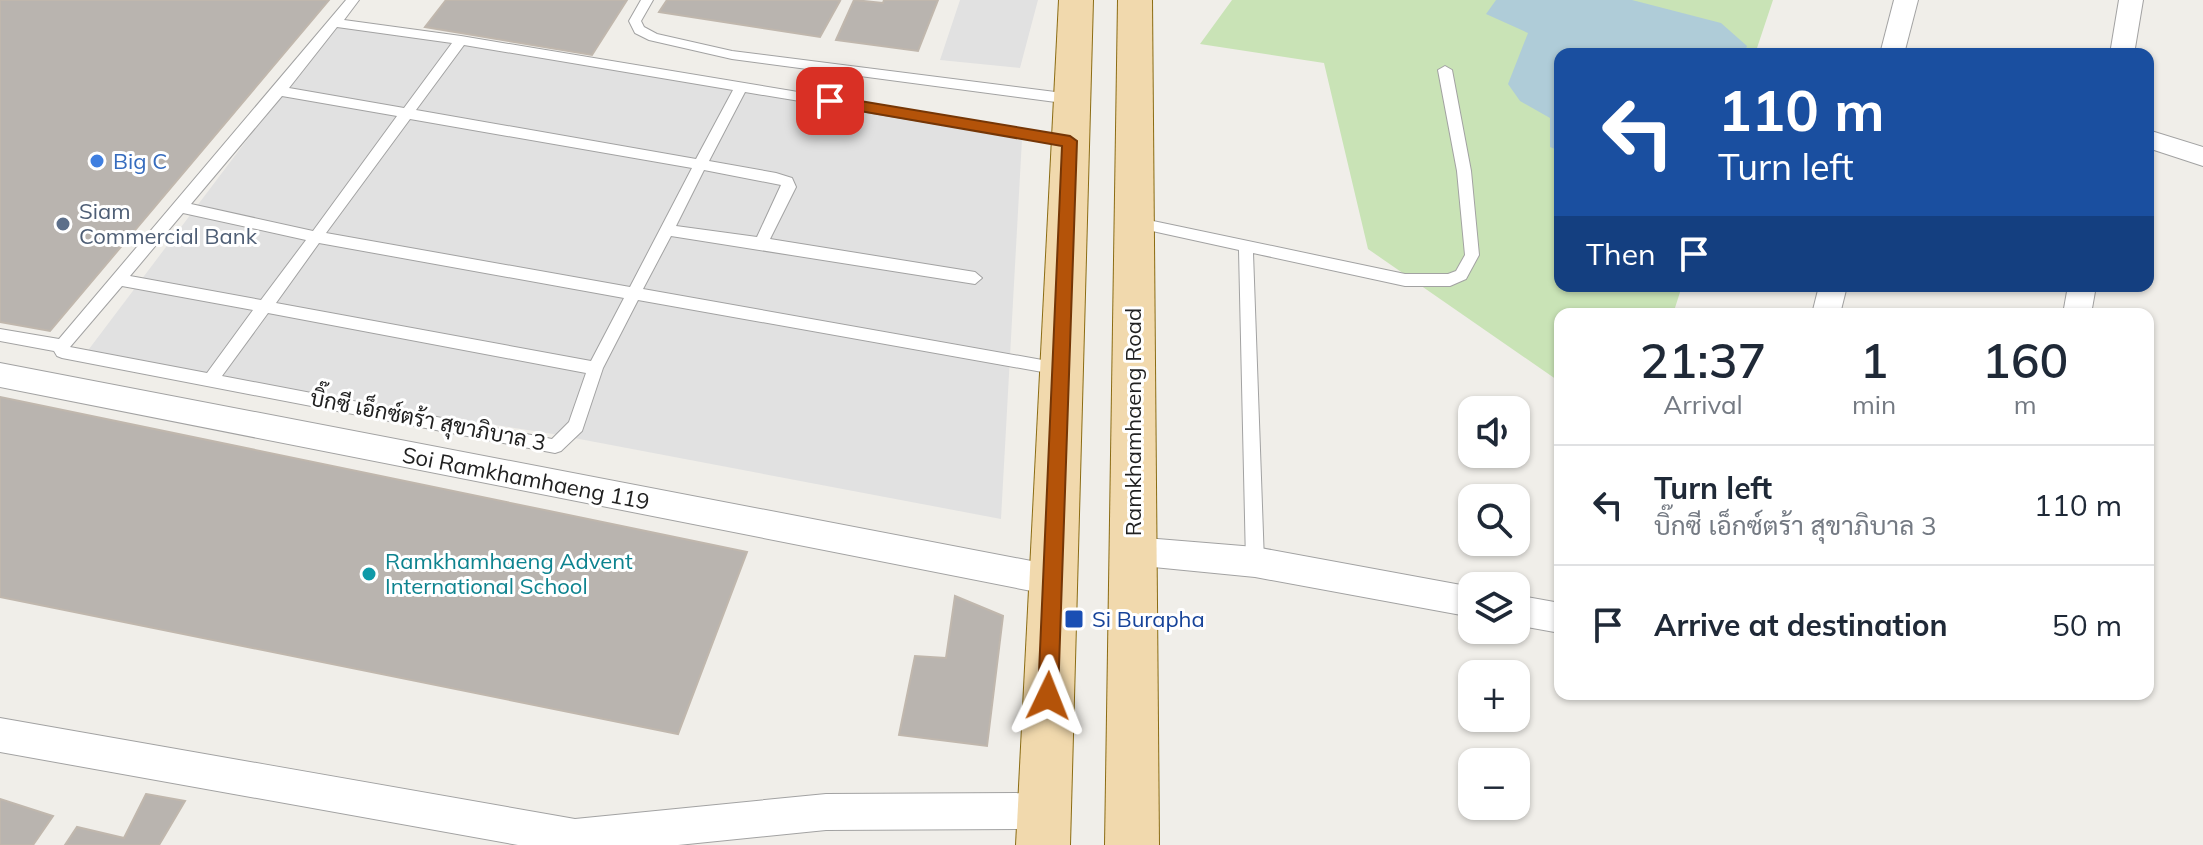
<!DOCTYPE html>
<meta charset="utf-8">
<style>
body{margin:0;font-family:Mulish,Sarabun,sans-serif;background:#f2f2f3;color:#1f2937;height:100vh;display:flex;flex-direction:column;font-size:30px;white-space:nowrap}
*{box-sizing:border-box;margin:0}
p{font-size:26px;color:#747a83}
.icon{flex:none;width:44px;height:44px;fill:none;stroke:currentColor;stroke-width:2;stroke-linecap:round;stroke-linejoin:round}
.map{position:relative;flex:1;overflow:hidden}
.panel{position:absolute;left:1554px;top:308px;width:600px;height:392px;display:flex;flex-direction:column;background:#fff;border-radius:16px;box-shadow:0 2px 6px #0004}
.panel>*{flex:none}
.banner{position:absolute;left:1554px;top:48px;width:600px;height:244px;border-radius:16px;box-shadow:0 2px 6px #0004;background:#1a4fa0;color:#fff;overflow:hidden}
.tools{position:absolute;left:1458px;top:396px;display:grid;gap:16px}
.tools a{display:grid;place-items:center;width:72px;height:72px;border-radius:16px;background:#fff;box-shadow:0 2px 6px #0004;font-size:40px}
.pin{position:absolute;display:grid;place-items:center;width:68px;height:68px;color:#fff;margin:-34px;border-radius:16px;box-shadow:0 4px 12px #0006}
.me{position:absolute;width:88px;margin:-44px;rotate:2deg;stroke-linejoin:round;filter:drop-shadow(0 0 6px #0008)}
.turn{display:flex;align-items:center;gap:28px;height:168px;padding:0 32px;font-size:36px}
.turn .icon{width:104px;height:104px;stroke-width:2.5}
.turn b{display:block;font-size:56px;line-height:68px}
.then{display:flex;align-items:center;height:76px;padding:0 32px;background:#0003;gap:16px;font-size:30px}
.eta{display:flex;justify-content:space-evenly;align-items:center;height:136px;text-align:center}
.eta b{font-size:48px;font-weight:600;line-height:56px}
ul{padding:0;list-style:none}
li{display:flex;align-items:center;gap:24px;height:120px;padding:0 32px;border-top:2px solid #e0e1e3}
li div{flex:1}
li b{display:block;font-size:30px}
li em{font-style:normal}
.map>svg:first-child{display:block}
.grass{fill:#c9e3b6}
.parking{fill:#e1e1e1}
.water{fill:#afccd8}
.building{fill:#b9b4af;stroke:#c0b7ad;stroke-width:2}
.lines{fill:none;stroke-linecap:round;stroke-linejoin:round}
.lane-casing{stroke:#a2a2a2;stroke-width:2}
.street-casing{stroke:#a2a2a2;stroke-width:2}
.primary-casing{stroke:#8b6c13;stroke-width:2}
.lane{fill:#fff;fill-rule:evenodd}
.street{fill:#fff;fill-rule:evenodd}
.primary{fill:#f1d9ad;fill-rule:evenodd}
.route{fill:#b45309;stroke:#753606;stroke-width:2}
.shop-dot{fill:#3f7fe0;stroke:#fff;stroke-width:3}
.service-dot{fill:#5c6f8a;stroke:#fff;stroke-width:3}
.culture-dot{fill:#0f9aa8;stroke:#fff;stroke-width:3}
.transit-dot{fill:#1a4fb4;stroke:#fff;stroke-width:3}
.labels{text-anchor:middle;stroke-width:6;stroke-linejoin:round;paint-order:stroke}
.shop-label{font-size:22px;fill:#366cbe;stroke:#fff;text-anchor:start}
.service-label{font-size:22px;fill:#4e5e75;stroke:#fff;text-anchor:start}
.street-label{font-size:22px;fill:#212121;stroke:#fff}
.culture-label{font-size:22px;fill:#0d838f;stroke:#fff;text-anchor:start}
.transit-label{font-size:22px;fill:#164399;stroke:#fff;text-anchor:start}
</style>
<div class="map">
<svg width="2203" height="845" viewBox="0 0 2203 845">
<rect width="100%" height="100%" fill="#f0eee9"/>
<!-- grass -->
<polygon class="grass" points="1232,0 1773,0 1755,54 1560,54 1560,286 1682,286 1673,314 1560,314 1560,382 1368,249 1324,63 1200,44"/>
<!-- parking -->
<g class="parking">
<polygon points="960,0 1038,0 1020,68 940,60"/>
<polygon points="335,23 1022,139 1001,519 553,434 80,361"/>
</g>
<!-- water -->
<polygon class="water" points="1496,0 1632,0 1721,23 1747,46 1744,54 1560,54 1560,151 1550,147 1550,118 1520,101 1508,84 1528,33 1486,14"/>
<!-- building -->
<g class="building">
<polygon points="0,0 329,0 50,331 0,322"/>
<polygon points="446,0 627,0 592,55 425,27"/>
<polygon points="667,0 836,0 840,1 820,37 659,12"/>
<polygon points="854,0 883,3 884,0 938,0 918,51 836,40"/>
<polygon points="0,397 747,552 678,734 0,597"/>
<polygon points="955,596 1003,616 987,746 899,735 915,656 946,658"/>
<polygon points="146,794 185,801 159,845 65,845 77,827 124,838"/>
<polygon points="0,799 53,816 33,845 0,845"/>
</g>
<g class="lines">
<!-- lane casing -->
<g class="lane-casing">
<g id="lane">
<path d="M346 0H359L344 20 461 36 1075 138 1077 141 1070 146 745 92 709 161 776 173 792 178 796 187 770 239 975 272 982 278 975 284 671 236 643 289 1059 363 1064 365 1067 369 1064 373 1059 375 638 300 603 368 582 431 561 451 555 453 62 358 57 356 54 351 0 341V329L59 339ZM337 27 452 43 404 108 289 88ZM464 45 733 90 696 159 416 110ZM282 96 397 116 313 231 191 204ZM410 119 692 168 630 287 326 233ZM704 170 781 185 757 237 676 226ZM183 213 306 240 261 300 130 276ZM319 243 624 298 591 361 276 303ZM122 286 253 310 207 373 70 347ZM268 313 586 373 569 422 552 439 222 376Z"/>
<polygon points="641,0 653,0 641,21 644,27 657,34 732,51 1071,94 1078,99 1071,104 732,59 649,40 635,33 629,21"/>
<polygon points="1445,66 1452,70 1471,171 1479,255 1466,279 1450,286 1405,286 1253,253 1264,562 1261,567 1255,570 1249,567 1246,562 1239,250 1134,227 1127,222 1134,217 1405,274 1448,274 1456,271 1465,255 1457,171 1438,70"/>
</g>
</g>
<!-- street casing -->
<g class="street-casing">
<g id="street">
<polygon points="1894,0 1918,0 1904,54 1880,54"/>
<polygon points="2119,0 2143,0 2134,54 2110,54"/>
<polygon points="2148,130 2203,147 2203,166 2148,148"/>
<polygon points="1819,286 1847,286 1840,314 1812,314"/>
<polygon points="2068,286 2096,286 2091,314 2063,314"/>
<polygon points="0,363 1052,565 1063,570 1068,580 1063,590 1052,595 0,387"/>
<polygon points="1133,537 1255,547 1472,587 1472,617 1255,577 1133,565 1122,561 1117,551 1122,541"/>
<polygon points="1516,595 1560,603 1560,633 1516,625"/>
<polygon points="0,718 575,819 826,794 1044,793 1057,798 1062,811 1057,824 1044,829 826,830 678,845 518,845 0,752"/>
</g>
</g>
<!-- primary casing -->
<g class="primary-casing">
<g id="primary">
<polygon points="1059,0 1093,0 1070,845 1016,845"/>
<polygon points="1118,0 1152,0 1159,845 1105,845"/>
</g>
</g>
<!-- lane -->
<use href="#lane" class="lane"/>
<!-- street -->
<use href="#street" class="street"/>
<!-- primary -->
<use href="#primary" class="primary"/>
</g>
<!-- route -->
<polygon class="route" points="830,96 1070,136 1077,141 1058,696 1055,703 1048,706 1041,703 1038,696 1062,146 825,105 825,97"/>
<!-- markers -->
<circle class="shop-dot" cx="97" cy="161" r="8"/>
<circle class="service-dot" cx="63" cy="224" r="8"/>
<circle class="culture-dot" cx="369" cy="574" r="8"/>
<rect class="transit-dot" x="1064" y="609" width="20" height="20" rx="4"/>
<g class="labels">
<!-- shop labels -->
<g class="shop-label">
<text x="113" y="169">Big C</text>
</g>
<!-- service labels -->
<g class="service-label">
<text x="79" y="219">Siam<tspan x="79" dy="25">Commercial Bank</tspan></text>
</g>
<!-- street labels -->
<g class="street-label">
<text transform="translate(428 420) rotate(11)" y="8">บิ๊กซี เอ็กซ์ตร้า สุขาภิบาล 3</text>
<text transform="translate(1133 422) rotate(-90)" y="8">Ramkhamhaeng Road</text>
<text transform="translate(526 478) rotate(11)" y="8">Soi Ramkhamhaeng 119</text>
</g>
<!-- culture labels -->
<g class="culture-label">
<text x="385" y="569">Ramkhamhaeng Advent<tspan x="385" dy="25">International School</tspan></text>
</g>
<!-- transit labels -->
<g class="transit-label">
<text x="1092" y="627">Si Burapha</text>
</g>
</g>
</svg>
<div class="tools">
<a><svg class="icon" aria-label="sound" viewBox="0 0 24 24"><path d="M4 9h4l5-4v14l-5-4H4zM17 9q2 3 0 6"/></svg></a>
<a><svg class="icon" aria-label="search" viewBox="0 0 24 24"><circle cx="10" cy="10" r="6"/><path d="M15 15l6 6"/></svg></a>
<a><svg class="icon" aria-label="layers" viewBox="0 0 24 24"><path d="M12 4l9 5-9 5-9-5zM3 14l9 5 9-5"/></svg></a>
<a>+</a>
<a>−</a>
</div>
<div class="pin" style="left:830px;top:101px;background:#d93025"><svg class="icon" aria-label="arrive" viewBox="0 0 24 24"><path d="M6 21V4h12l-3 4 3 4H6"/></svg></div>
<svg class="me" style="left:1048px;top:696px" viewBox="-20 -20 40 40"><path d="M0-17L14 15 0 8-14 15z" fill="#b45309" stroke="#fff" stroke-width="4"/></svg>
<div class="banner">
<div class="turn"><svg class="icon" aria-label="left" viewBox="0 0 24 24"><path d="M17 20v-9H6M10 6l-5 5 5 5"/></svg><div><b>110 m</b>Turn left</div></div>
<div class="then">Then<svg class="icon" aria-label="arrive" viewBox="0 0 24 24"><path d="M6 21V4h12l-3 4 3 4H6"/></svg></div>
</div>
<section class="panel">
<div class="eta">
<div><b>21:37</b><p>Arrival</p></div>
<div><b>1</b><p>min</p></div>
<div><b>160</b><p>m</p></div>
</div>
<ul>
<li><svg class="icon" aria-label="left" viewBox="0 0 24 24"><path d="M17 20v-9H6M10 6l-5 5 5 5"/></svg><div><b>Turn left</b><p>บิ๊กซี เอ็กซ์ตร้า สุขาภิบาล 3</p></div><em>110 m</em></li>
<li><svg class="icon" aria-label="arrive" viewBox="0 0 24 24"><path d="M6 21V4h12l-3 4 3 4H6"/></svg><div><b>Arrive at destination</b></div><em>50 m</em></li>
</ul>
</section>
</div>
